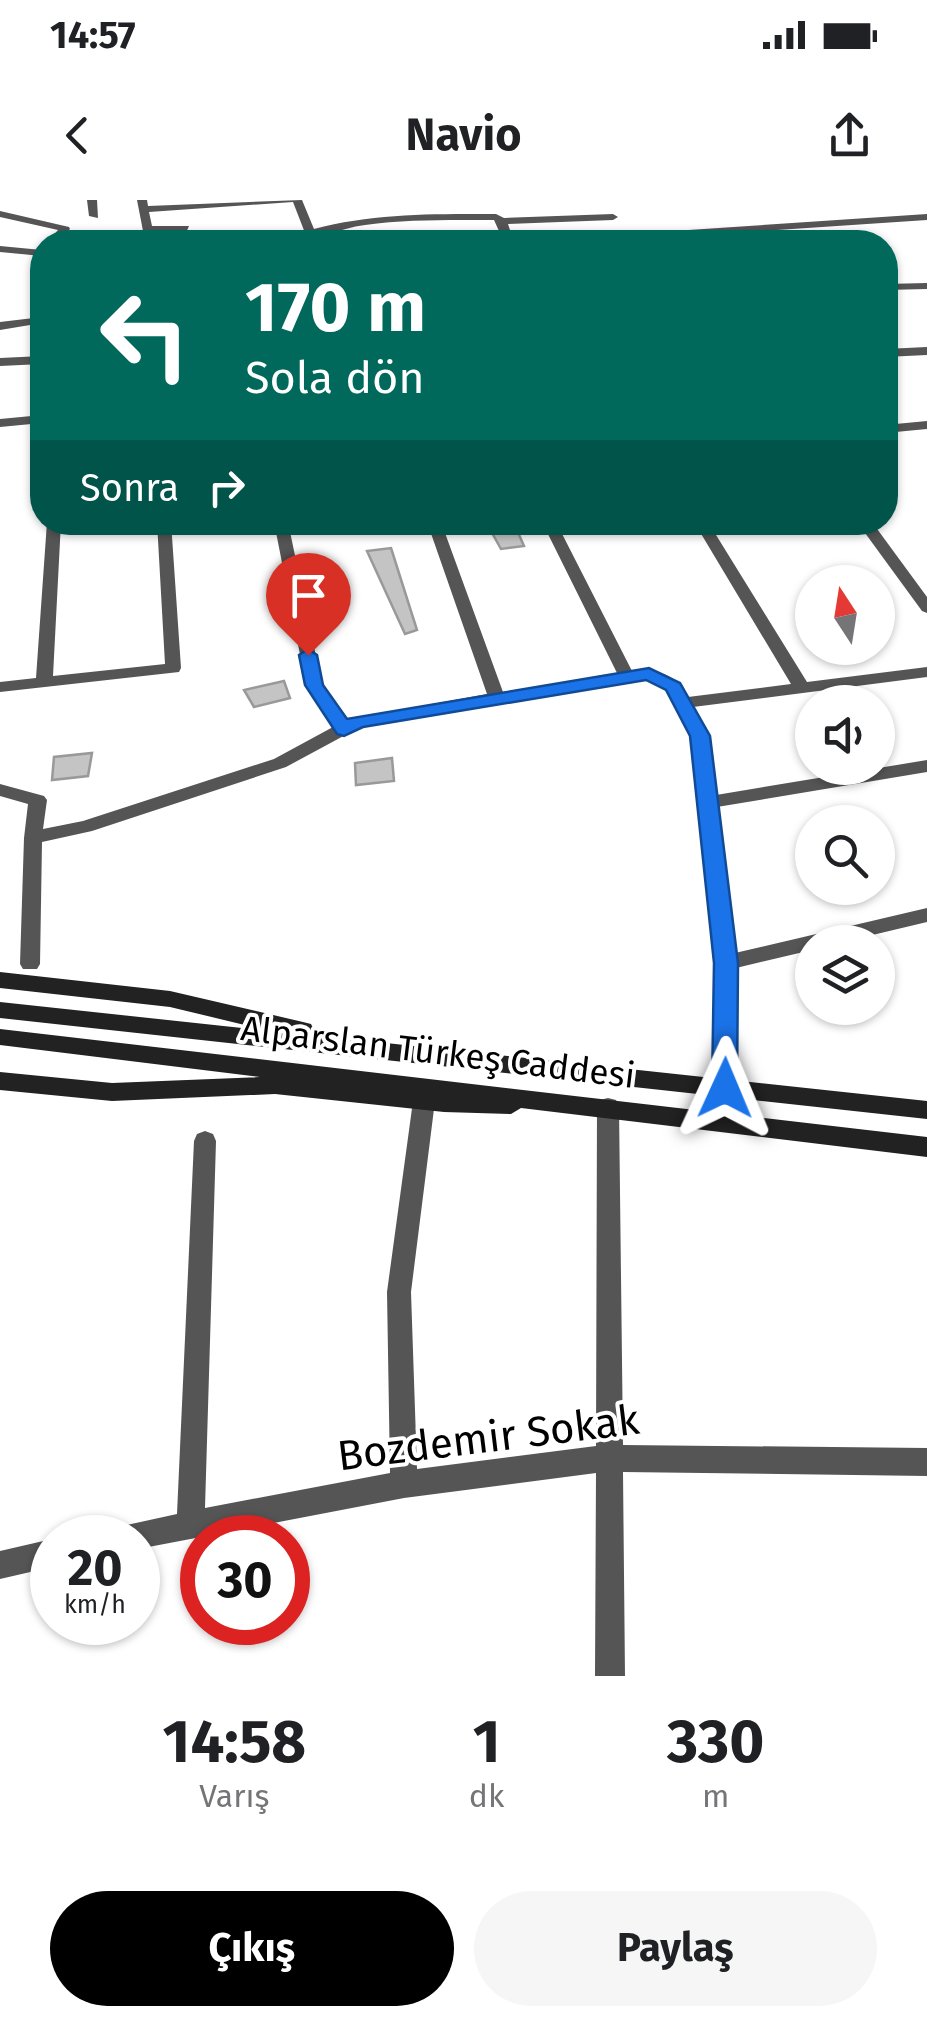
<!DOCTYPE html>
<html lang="tr">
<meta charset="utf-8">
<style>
body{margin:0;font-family:"Fira Sans",sans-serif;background:#f6f6f6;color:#202124;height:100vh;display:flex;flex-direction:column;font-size:38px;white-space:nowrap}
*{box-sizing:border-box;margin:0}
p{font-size:32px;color:#757577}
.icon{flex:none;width:55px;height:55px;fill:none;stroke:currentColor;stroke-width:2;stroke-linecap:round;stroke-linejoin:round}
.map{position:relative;height:1476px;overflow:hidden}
.details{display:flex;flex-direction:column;background:#fff;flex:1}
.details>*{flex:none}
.hud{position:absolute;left:30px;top:30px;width:868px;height:305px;border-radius:40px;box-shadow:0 2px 8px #0004;background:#00695c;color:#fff;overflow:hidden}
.needle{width:65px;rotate:348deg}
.fabs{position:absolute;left:795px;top:365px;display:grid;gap:20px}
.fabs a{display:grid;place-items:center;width:100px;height:100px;border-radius:50%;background:#fff;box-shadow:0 2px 8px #0004;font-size:50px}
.speed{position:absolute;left:30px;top:1315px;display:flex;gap:20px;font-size:50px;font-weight:700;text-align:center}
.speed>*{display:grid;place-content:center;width:130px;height:130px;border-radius:50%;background:#fff;box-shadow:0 2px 8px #0004;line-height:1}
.speed small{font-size:25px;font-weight:400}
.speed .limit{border:15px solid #d22;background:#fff;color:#111}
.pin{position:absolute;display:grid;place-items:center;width:85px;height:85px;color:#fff;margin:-102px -42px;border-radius:50% 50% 50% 0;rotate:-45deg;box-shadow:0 0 10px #0007}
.pin .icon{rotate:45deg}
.me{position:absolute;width:110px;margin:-55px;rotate:1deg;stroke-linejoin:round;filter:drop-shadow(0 0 8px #0008)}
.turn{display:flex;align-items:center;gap:35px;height:210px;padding:0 50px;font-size:45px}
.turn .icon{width:130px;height:130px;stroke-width:2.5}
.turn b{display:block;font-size:70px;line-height:85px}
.then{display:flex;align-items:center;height:95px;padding:0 50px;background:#0003;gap:20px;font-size:38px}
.eta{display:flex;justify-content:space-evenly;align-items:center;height:170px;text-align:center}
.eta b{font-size:60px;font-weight:700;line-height:70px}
.action{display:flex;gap:20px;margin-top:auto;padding:20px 50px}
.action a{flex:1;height:115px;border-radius:60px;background:#000;color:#fff;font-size:40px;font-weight:700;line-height:115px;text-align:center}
.action a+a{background:#f6f6f6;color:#202124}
.status{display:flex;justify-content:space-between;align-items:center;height:70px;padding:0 50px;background:#fff;direction:ltr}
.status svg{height:28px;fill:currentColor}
header{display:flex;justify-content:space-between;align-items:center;height:130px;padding:0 50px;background:#fff;font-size:45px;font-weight:700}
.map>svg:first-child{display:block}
.building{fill:#c4c4c4;stroke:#999;stroke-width:2.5}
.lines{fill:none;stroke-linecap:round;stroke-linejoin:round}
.minor{fill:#555;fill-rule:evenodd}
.secondary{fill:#222;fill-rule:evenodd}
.route{fill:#1a73e8;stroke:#114b97;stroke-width:2.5}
.labels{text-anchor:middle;stroke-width:8;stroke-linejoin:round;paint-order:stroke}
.street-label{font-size:35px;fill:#000;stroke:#fff}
.near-street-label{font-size:42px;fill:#000;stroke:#fff}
</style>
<div class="status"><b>14:57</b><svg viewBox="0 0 49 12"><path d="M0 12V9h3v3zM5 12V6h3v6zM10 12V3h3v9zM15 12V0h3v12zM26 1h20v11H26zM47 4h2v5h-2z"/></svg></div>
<header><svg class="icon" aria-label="back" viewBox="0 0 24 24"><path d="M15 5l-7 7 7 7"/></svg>Navio<svg class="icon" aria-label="share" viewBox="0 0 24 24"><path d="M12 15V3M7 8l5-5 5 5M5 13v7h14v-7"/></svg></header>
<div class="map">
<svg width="927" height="1476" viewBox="0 0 927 1476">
<rect width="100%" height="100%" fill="#fff"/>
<!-- building -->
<g class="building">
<polygon points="516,328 524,346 501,349 491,331"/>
<polygon points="391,348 417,430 405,434 367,351"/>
<polygon points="284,481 290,498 254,507 244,490"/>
<polygon points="92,553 88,576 52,580 54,557"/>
<polygon points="392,558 394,581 356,585 355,563"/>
</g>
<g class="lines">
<!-- minor -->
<g class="minor">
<polygon points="87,0 97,0 98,18 89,16"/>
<path d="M137 0H147L148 6 302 0 314 29C374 13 435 14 496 14L504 18 613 14 618 17 613 20 508 24 514 42H504L494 20C451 20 408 19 365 25 340 28 312 42 288 42L305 33 293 2 149 12 152 26H189L182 42H172L178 31H143Z"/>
<polygon points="0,11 69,27 70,29 57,42 47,42 58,30 0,17"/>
<polygon points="927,14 927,20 628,40 623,37 628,34"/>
<polygon points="0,46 42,50 42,56 0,52"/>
<polygon points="927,83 927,89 885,90 885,84"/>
<polygon points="42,117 42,123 0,130 0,122"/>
<polygon points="927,147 927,155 885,157 885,149"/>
<polygon points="42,156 42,164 0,166 0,158"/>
<polygon points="42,215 42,223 0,227 0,219"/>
<polygon points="927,221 927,229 885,233 885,225"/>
<polygon points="885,278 896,288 894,291 885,292"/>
<polygon points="47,322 61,322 53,476 165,464 157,322 171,322 181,468 179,472 0,492 0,482 36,478"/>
<path d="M274 322H288L322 485 346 520 487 494 427 322H441L503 492 617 473 542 322H556L632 471C656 467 676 475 688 497L791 484 694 322H708L807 482 927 467V477L693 507 709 536 716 595 927 560V572L717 607 735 753 927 708V722L843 742H812V750L736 768V888L733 894 725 897 717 894 714 888 716 763 691 536 667 490 647 478 362 526 286 567 92 631 42 642 40 764 37 769H23L20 764 24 638 28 604 0 596V584L44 596 47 600 43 629 83 621 274 559 333 527 306 485Z"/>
<polygon points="644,322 693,322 686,326 616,334 609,330 616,326"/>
<polygon points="857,322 872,322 927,397 927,413 922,411"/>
<polygon points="424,892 432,895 435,901 411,1092 417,1269 596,1246 597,907 600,900 608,898 616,900 619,907 623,1245 927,1248 927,1276 623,1272 625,1476 595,1476 596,1273 404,1298 138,1349 138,1338 109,1338 113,1328 177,1314 194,941 197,934 205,931 213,934 216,941 205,1308 390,1273 387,1092 413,901 416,895"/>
<polygon points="52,1339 52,1367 0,1379 0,1351"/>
</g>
<!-- secondary -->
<g class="secondary">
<polygon points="0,772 170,791 303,822 311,824 314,830 311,835 927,901 927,919 0,818 0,802 270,831 170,807 0,788"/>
<polygon points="0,829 927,937 927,957 521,908 511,914 444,912 275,894 112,901 0,890 0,872 112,883 260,877 0,845"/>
</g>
</g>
<!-- route -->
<polygon class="route" points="308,449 317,455 323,485 347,519 649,468 680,483 710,536 738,763 737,888 734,895 725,898 716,895 712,888 714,763 690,536 666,490 646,480 363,527 344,536 337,534 305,485 299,455"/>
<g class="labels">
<!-- street labels -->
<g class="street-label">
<text transform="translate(438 852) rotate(7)" y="12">Alparslan Türkeş Caddesi</text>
</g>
<!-- near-street labels -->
<g class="near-street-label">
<text transform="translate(488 1237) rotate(-7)" y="15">Bozdemir Sokak</text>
</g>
</g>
</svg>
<div class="fabs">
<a><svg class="needle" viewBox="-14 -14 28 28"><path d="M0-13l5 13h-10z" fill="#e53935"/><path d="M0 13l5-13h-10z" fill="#757577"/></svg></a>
<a><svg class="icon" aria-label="sound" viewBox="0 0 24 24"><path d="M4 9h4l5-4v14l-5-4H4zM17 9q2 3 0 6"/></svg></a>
<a><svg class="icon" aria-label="search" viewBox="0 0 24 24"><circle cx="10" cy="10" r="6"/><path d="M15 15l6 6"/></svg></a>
<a><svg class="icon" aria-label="layers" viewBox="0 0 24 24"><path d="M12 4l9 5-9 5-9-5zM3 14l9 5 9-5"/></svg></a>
</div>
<div class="speed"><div>20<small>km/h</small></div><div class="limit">30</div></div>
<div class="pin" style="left:308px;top:455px;background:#d93025"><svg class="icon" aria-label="arrive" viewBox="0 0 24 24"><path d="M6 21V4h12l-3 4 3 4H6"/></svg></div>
<svg class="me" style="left:725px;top:888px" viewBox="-20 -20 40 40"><path d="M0-17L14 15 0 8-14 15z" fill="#1a73e8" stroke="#fff" stroke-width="4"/></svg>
<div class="hud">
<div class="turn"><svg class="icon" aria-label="left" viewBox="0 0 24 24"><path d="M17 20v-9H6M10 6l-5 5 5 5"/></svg><div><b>170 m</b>Sola dön</div></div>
<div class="then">Sonra<svg class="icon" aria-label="right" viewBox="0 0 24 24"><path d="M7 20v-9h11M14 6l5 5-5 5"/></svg></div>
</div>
</div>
<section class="details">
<div class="eta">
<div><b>14:58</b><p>Varış</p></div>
<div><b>1</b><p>dk</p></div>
<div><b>330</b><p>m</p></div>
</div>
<div class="action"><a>Çıkış</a><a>Paylaş</a></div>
</section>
